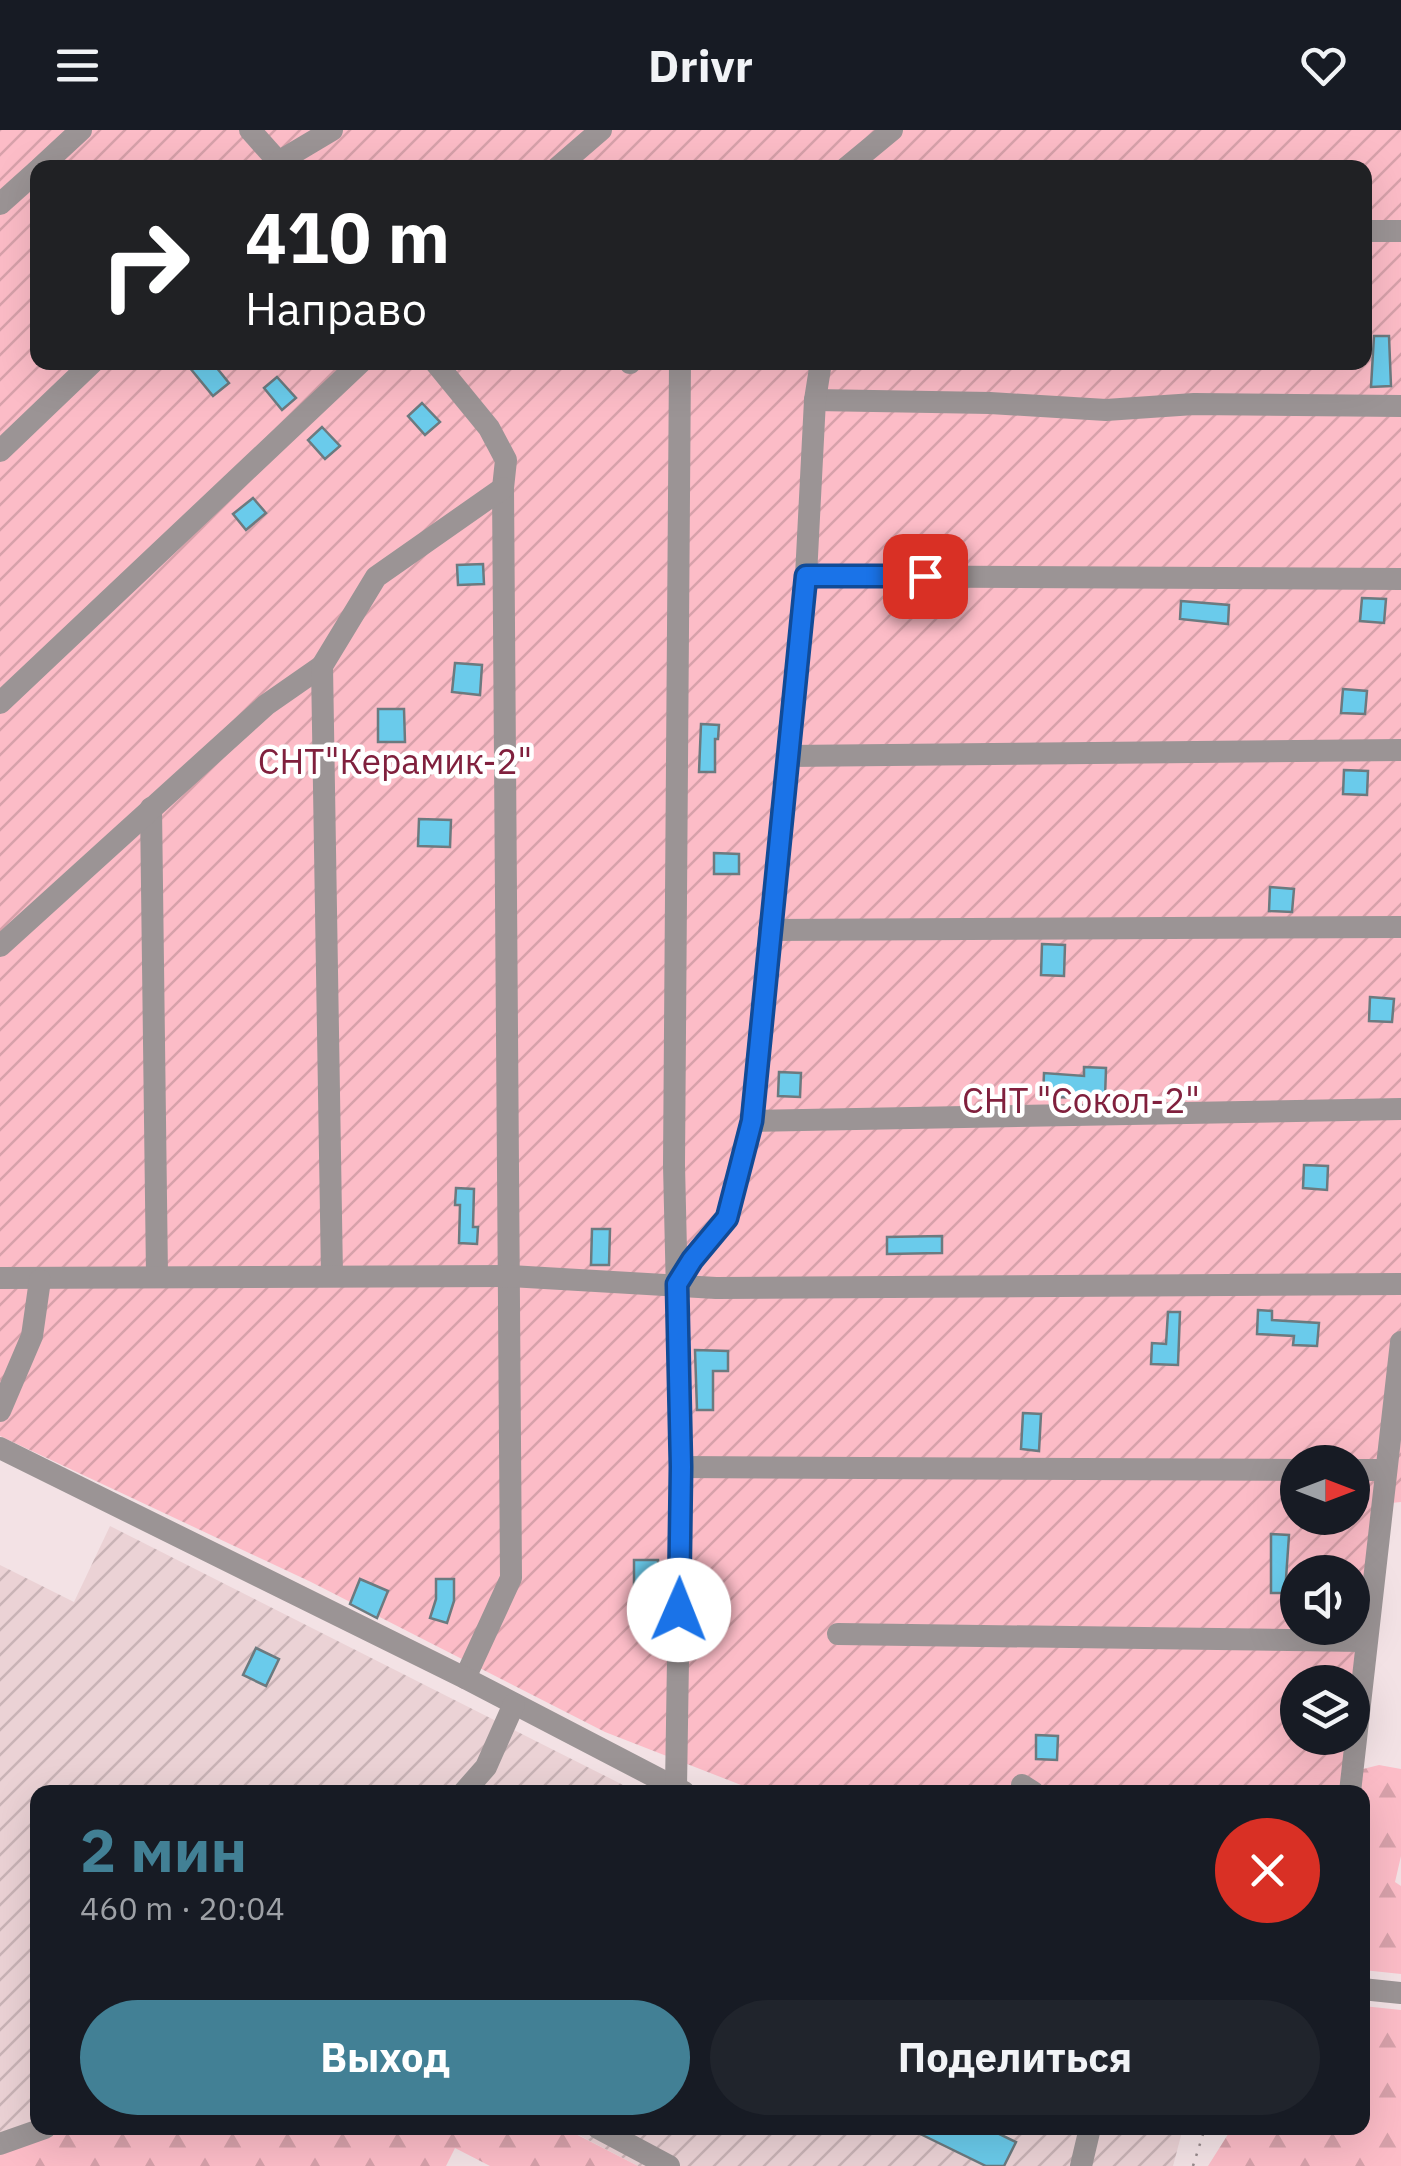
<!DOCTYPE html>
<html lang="ru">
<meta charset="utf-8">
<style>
body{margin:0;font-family:"IBM Plex Sans",sans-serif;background:#20242c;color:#f1f3f6;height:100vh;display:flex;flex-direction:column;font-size:38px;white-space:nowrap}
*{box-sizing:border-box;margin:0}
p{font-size:32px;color:#9ea1a6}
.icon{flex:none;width:55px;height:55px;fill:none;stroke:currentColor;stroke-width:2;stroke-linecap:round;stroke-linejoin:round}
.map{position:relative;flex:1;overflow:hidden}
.details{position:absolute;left:30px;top:1655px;width:1340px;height:350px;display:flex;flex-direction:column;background:#171b24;border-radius:20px;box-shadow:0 10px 40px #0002}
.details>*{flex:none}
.hud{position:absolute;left:30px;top:30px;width:1342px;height:210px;border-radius:20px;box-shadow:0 10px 40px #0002;background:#202124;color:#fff;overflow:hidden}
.needle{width:65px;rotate:90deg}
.buttons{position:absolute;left:1280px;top:1315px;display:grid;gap:20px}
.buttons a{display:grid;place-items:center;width:90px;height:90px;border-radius:50%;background:#171b24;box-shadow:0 10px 40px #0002;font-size:50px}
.pin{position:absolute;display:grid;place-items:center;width:85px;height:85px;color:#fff;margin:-42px;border-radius:20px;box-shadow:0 5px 15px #0006}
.me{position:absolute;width:110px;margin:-55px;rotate:1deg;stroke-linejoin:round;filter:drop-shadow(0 0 8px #0008)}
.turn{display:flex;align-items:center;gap:35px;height:210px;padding:0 50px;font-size:45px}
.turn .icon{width:130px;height:130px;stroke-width:2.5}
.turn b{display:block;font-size:70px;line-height:85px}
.round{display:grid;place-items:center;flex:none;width:105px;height:105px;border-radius:52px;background:#20242c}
.overview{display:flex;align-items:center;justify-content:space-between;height:170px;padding:0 50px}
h1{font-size:60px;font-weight:700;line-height:75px;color:#428095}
.action{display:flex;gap:20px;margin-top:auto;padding:20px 50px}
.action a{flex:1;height:115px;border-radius:60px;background:#428095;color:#fff;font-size:40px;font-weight:700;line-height:115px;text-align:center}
.action a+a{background:#20242c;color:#f1f3f6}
header{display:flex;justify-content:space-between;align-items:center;height:130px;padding:0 50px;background:#171b24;font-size:45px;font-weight:700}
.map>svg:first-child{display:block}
.industrial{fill:url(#industrial-furrows)}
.forest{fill:url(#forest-firs)}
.garden{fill:url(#garden-furrows);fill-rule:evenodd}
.building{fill:#6acbeb;stroke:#6c7a7f;stroke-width:2.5}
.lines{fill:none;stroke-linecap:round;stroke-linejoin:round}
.path{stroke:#968a8c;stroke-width:2.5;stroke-dasharray:2.5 8;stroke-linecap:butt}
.minor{stroke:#9b9495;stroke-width:22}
.route-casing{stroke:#114b97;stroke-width:25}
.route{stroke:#1a73e8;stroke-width:18}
.labels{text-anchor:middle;stroke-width:9;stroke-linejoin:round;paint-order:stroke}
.park-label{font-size:35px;fill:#80203d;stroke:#fff}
</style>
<header><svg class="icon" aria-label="menu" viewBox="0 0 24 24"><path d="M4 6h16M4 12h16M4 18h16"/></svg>Drivr<svg class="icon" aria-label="heart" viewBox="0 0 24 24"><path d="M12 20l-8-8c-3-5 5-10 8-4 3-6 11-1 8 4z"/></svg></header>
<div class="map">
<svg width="1401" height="2036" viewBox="0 0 1401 2036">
<defs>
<pattern id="industrial-furrows" width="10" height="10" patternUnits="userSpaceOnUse" patternTransform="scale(2.5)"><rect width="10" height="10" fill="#ebd2d5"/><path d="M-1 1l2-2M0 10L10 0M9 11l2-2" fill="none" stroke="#c9b3b6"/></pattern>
<pattern id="forest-firs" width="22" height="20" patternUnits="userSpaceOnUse" patternTransform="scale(2.5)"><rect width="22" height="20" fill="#fcbcc7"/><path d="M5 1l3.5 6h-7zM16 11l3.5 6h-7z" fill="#d7a1aa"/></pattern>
<pattern id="garden-furrows" width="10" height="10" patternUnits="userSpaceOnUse" patternTransform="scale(2.5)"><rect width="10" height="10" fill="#fcbcc7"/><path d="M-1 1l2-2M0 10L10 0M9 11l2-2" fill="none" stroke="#d7a1aa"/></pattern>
</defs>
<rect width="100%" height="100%" fill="#f3e2e5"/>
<!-- industrial -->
<g class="industrial">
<polygon points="110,1396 637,1662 38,1662 38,1998 0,2010 0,1435 74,1472"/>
<polygon points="565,1998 1183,1998 1173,2036 638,2036"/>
</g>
<!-- forest -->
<g class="forest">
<polygon points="1379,1635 1401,1639 1401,1726 1395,1752 1401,1756 1401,1844 1363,1840 1360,1662 1363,1639"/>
<polygon points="1363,1876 1401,1880 1401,2036 1208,2036 1232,1998 1362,1998"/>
<polygon points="48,1998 564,1998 638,2036 490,2036 455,2018 446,2036 0,2036 0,2010"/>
</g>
<!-- garden -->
<path class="garden" d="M0 0H1401V1372L1391 1373 1360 1662H775L769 1660 759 1662 605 1602 311 1452 0 1306ZM38 38H1365V232H38ZM1298 1332H1352V1388H1298ZM1298 1442H1352V1498H1298ZM1298 1552H1352V1608H1298Z"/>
<!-- building -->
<g class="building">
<polygon points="1374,206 1389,206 1391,256 1371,257"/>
<polygon points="185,232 212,232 229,253 213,266"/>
<polygon points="277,247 296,268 282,280 264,258"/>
<polygon points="422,273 440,292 425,305 408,286"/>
<polygon points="322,297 340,316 325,329 308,310"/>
<polygon points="253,368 266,383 246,400 233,384"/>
<polygon points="483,434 484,454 458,455 457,435"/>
<polygon points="1362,468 1386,469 1384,493 1360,491"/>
<polygon points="1181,471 1229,475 1228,494 1180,489"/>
<polygon points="455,533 482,535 480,565 452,562"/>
<polygon points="1343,559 1367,561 1365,584 1341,583"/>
<polygon points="378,579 404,579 405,612 378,612"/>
<polygon points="701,594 719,595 718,609 715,609 715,642 699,642"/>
<polygon points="1344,640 1368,641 1367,665 1343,664"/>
<polygon points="419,689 451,690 450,717 418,716"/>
<polygon points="714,723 739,724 739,744 714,744"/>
<polygon points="1270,757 1294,759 1292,782 1269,781"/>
<polygon points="1042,814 1065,815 1064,846 1041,845"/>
<polygon points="1370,867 1394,869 1392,892 1369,891"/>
<polygon points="1084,937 1106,938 1105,968 1043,967 1044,943 1084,946"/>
<polygon points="779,942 801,943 800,967 778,966"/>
<polygon points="1304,1035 1328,1036 1327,1060 1303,1058"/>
<polygon points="456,1058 474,1059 473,1097 478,1097 477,1114 459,1113 460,1075 455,1075"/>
<polygon points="592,1099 610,1099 609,1135 591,1135"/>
<polygon points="942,1106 942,1123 887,1124 887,1107"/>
<polygon points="1258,1180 1272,1181 1272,1190 1319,1193 1317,1216 1293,1215 1294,1206 1257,1204"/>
<polygon points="1168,1182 1180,1182 1178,1235 1151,1234 1152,1213 1166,1214"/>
<polygon points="695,1220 728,1221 728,1241 713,1241 713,1280 697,1280"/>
<polygon points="1023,1283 1041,1284 1039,1321 1021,1319"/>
<polygon points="1271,1404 1289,1405 1285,1463 1271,1463"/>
<polygon points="634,1430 658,1430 658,1455 634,1456"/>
<polygon points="360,1449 388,1461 377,1488 350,1474"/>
<polygon points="436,1449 454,1449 454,1471 447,1493 430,1488 436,1469"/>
<polygon points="256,1518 279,1529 266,1556 243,1545"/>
<polygon points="1036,1605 1058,1606 1057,1630 1036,1629"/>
<polygon points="908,1998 987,1998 1016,2012 1004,2036 986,2036"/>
</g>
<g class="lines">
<!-- path -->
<polyline class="path" points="1193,2036 1205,1998"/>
<!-- minor -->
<g class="minor">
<polyline points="250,0 284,38"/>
<polyline points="280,31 332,0"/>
<polyline points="40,38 81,0"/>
<polyline points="557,38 601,0"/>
<polyline points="846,38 892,0"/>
<polyline points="0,74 38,40"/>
<polyline points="1365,101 1401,101"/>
<polyline points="435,232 489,298 506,330 503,358 511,1448 465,1548"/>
<polyline points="630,233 631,232"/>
<polyline points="815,270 990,273 1106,280 1194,274 1401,276"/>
<polyline points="0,321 93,232"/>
<polyline points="806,446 1401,449"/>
<polyline points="0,573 361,232"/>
<polyline points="787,626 1401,620"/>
<polyline points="151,678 157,1146"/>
<polyline points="769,800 1401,797"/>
<polyline points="0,816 266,575 322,536"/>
<polyline points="751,991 1401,979"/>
<polyline points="332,1146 322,536 376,447 503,358"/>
<polyline points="0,1148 510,1146 716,1158 1401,1154"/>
<polyline points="679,1150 691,1129 727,1088 751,991 806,446 815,270 821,232"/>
<polyline points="0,1281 32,1206 40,1150"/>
<polyline points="0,1318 465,1548 684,1662"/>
<polyline points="681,1337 1298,1340"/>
<polyline points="1352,1340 1386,1340"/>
<polyline points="838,1504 1365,1511"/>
<polyline points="1022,1655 1033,1662"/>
<polyline points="676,1658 681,1337 674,1035 680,232"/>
<polyline points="464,1662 486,1637 514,1574"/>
<polyline points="1350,1662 1401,1212"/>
<polyline points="1362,1859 1401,1863"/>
<polyline points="598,1998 669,2036"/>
<polyline points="0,2014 45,1998"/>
<polyline points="1081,2036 1090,1998"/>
</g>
</g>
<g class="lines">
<!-- route casing -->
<g class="route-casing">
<polyline id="route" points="679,1480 681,1337 677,1154 692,1130 727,1088 752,991 806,446 925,446"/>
</g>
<!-- route -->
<use href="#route" class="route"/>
</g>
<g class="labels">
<!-- park labels -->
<g class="park-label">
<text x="395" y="644">СНТ"Керамик-2"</text>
<text x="1081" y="983">СНТ "Сокол-2"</text>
</g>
</g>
</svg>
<div class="buttons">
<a><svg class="needle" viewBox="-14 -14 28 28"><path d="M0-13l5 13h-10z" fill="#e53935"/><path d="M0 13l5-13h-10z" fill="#9ea1a6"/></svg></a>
<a><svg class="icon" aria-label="sound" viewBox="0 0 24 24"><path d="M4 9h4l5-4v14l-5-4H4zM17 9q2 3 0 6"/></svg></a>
<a><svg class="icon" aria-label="layers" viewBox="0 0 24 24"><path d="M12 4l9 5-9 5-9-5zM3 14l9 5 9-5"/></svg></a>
</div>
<div class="pin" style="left:925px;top:446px;background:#d93025"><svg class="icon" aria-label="arrive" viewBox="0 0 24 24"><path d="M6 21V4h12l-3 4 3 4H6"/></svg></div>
<svg class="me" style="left:679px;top:1480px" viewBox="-20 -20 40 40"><circle r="19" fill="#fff"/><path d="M0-13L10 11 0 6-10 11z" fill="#1a73e8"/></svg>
<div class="hud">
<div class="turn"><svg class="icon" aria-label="right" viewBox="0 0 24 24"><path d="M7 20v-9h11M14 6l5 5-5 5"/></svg><div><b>410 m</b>Направо</div></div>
</div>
<section class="details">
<div class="overview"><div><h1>2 мин</h1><p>460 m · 20:04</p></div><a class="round" style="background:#d93025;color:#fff"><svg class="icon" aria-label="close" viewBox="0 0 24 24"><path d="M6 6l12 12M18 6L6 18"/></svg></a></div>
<div class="action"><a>Выход</a><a>Поделиться</a></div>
</section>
</div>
